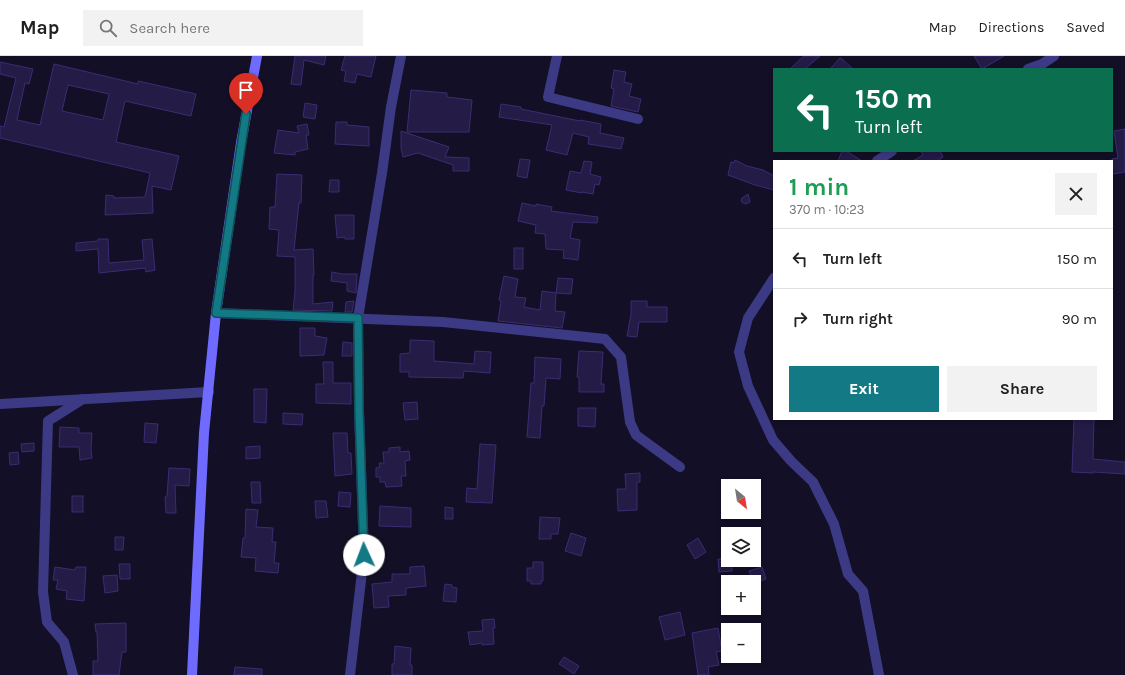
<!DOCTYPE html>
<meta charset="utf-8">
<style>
body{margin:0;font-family:Karla,sans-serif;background:#f2f2f2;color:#222;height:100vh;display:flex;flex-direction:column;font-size:15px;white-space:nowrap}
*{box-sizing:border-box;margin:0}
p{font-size:13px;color:#767676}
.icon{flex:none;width:22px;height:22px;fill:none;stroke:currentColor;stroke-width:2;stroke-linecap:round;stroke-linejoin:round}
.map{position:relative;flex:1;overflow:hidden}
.side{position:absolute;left:773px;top:104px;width:340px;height:260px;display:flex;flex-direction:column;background:#fff;border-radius:0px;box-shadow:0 2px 6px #0003}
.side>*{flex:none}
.top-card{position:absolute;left:773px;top:12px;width:340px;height:84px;border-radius:0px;box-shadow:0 2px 6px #0003;background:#0b6e4f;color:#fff;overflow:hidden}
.needle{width:26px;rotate:150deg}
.tools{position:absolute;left:721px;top:423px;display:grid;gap:8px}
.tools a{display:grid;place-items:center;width:40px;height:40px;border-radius:0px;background:#fff;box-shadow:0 2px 6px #0003;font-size:20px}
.pin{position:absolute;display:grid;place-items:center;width:34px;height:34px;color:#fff;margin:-41px -17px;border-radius:50% 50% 50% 0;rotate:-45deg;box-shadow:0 0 4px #0007}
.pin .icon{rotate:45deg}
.me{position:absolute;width:44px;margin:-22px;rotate:358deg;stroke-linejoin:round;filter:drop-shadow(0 0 3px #0008)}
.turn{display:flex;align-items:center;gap:14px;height:84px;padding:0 16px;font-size:18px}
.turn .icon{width:52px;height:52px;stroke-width:2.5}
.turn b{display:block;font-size:28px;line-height:34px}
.round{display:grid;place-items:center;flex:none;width:42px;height:42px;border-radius:0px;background:#f2f2f2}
.summary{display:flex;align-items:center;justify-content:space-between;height:68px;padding:0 16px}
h1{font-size:24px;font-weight:700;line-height:30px;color:#1e9e55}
.button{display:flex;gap:8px;margin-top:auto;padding:8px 16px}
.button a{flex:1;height:46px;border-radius:0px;background:#137a85;color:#fff;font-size:16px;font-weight:700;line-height:46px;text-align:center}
.button a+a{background:#f2f2f2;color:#222}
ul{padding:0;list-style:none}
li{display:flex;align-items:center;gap:12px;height:60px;padding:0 16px;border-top:1px solid #e0e0e0}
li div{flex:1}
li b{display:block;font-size:15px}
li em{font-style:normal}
header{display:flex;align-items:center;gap:24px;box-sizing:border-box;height:56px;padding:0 20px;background:#fff;border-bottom:1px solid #e0e0e0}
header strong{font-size:19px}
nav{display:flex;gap:22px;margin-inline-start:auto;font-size:14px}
.search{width:280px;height:36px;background:#f2f2f2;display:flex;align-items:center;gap:10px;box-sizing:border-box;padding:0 14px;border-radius:0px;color:#767676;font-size:15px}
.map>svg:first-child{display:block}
.building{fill:#241b47;stroke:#3b2d73;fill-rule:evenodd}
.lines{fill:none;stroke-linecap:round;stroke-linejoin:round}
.minor{stroke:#3d3a85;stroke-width:10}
.secondary{stroke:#6f6bff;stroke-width:10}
.route-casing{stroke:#0c4f56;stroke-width:10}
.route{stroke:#137a85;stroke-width:7}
</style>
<header>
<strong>Map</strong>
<div class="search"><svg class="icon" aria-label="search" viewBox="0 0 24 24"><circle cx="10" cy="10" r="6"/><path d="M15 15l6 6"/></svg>Search here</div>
<nav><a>Map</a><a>Directions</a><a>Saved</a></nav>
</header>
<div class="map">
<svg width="1125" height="619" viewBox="0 0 1125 619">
<rect width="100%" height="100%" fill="#130f26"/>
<!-- building -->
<g class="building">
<polygon points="295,0 326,0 324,9 304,4 301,29 291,28"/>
<polygon points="345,0 376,0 371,21 357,18 355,27 344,25 346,15 341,14"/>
<polygon points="804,0 820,0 805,13 790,13"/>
<polygon points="974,0 1004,0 982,13"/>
<polygon points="840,2 842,3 853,13 830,13"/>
<path d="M0 6 33 13 29 28 25 27 17 64 40 69 54 8 138 28V25L196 38 191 60 125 45 116 86 179 100 171 134 152 130 153 157 105 159 106 139 114 140V142L145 141 150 117 0 82V70L4 71 16 22 0 18ZM68 29 109 38 103 64 62 55Z"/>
<polygon points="614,14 626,16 624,26 632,28 629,40 641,43 638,56 611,50 614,33 611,32"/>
<polygon points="411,34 447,37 447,41 472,44 469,76 407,76"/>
<polygon points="305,47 317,49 315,63 303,61"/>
<polygon points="501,48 521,51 521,53 580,65 580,64 601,68 600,77 624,82 621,93 588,88 589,81 573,77 567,99 546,94 552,69 499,61"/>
<polygon points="336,66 347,66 347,69 369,71 369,90 335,88"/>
<polygon points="307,68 309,79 306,79 308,93 295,96 295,99 274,97 278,74 299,77 297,70"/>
<polygon points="1125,73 1125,116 1112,118 1112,103 1118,102 1114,75"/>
<polygon points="401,75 449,91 445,101 469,102 469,115 453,115 453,109 418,97 403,101 401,92"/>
<polygon points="842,95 846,95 862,105 838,105"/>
<polygon points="921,95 940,95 943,101 937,105 913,105 923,99"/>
<polygon points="520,103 530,104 527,122 517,120"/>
<polygon points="735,104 747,110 763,114 774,120 774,134 755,129 728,119 731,106 734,107"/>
<polygon points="584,105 592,106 590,118 601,121 599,129 595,128 593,138 582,136 582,137 566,134 570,115 581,117"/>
<polygon points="277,118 302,119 301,147 299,147 294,194 313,193 314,219 313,219 313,248 333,246 332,255 293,254 295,236 295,201 277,200 279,174 269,173 270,151 275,151"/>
<polygon points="330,124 339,124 339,136 329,136"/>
<polygon points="748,138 750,146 746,148 743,147 741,145 742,142"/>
<polygon points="522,147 536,150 536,148 552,151 551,155 598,161 597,167 573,166 570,182 580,184 578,204 563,202 564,194 546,193 545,178 535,177 536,169 518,165"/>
<polygon points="335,159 354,159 354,183 345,183 345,181 337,182"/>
<polygon points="98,183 108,183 109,207 144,204 142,184 152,183 155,214 146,216 145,212 99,217 98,193 76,195 76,187 98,185"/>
<rect x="514" y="192" width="9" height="21"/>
<polygon points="332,216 342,218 357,218 356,237 347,235 347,227 331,225"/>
<polygon points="504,220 518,223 515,241 526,242 524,251 540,254 542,235 556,237 555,255 565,256 562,272 498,265 501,245 499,244"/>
<polygon points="558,222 573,223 571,238 556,237"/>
<polygon points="354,245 352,256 345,256 346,246"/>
<polygon points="631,245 647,245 647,251 667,251 667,266 639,266 637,281 627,280 631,258"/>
<polygon points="300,272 315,272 315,280 327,282 324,299 300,300"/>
<polygon points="410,284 434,285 434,305 474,308 475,295 491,296 490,317 464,315 463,322 409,321 409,316 400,316 400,298 410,297"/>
<polygon points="343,286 352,287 352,300 342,300"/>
<polygon points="579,295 603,296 601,328 604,328 604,336 579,336 579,321 577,321"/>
<polygon points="535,301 561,303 560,323 546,322 544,350 542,350 540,382 527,381 531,327 534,327"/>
<polygon points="323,306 333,306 333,327 351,327 351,348 316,347 316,328 324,328"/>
<polygon points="254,333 267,333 266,367 254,366"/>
<polygon points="417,346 418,363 405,364 403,347"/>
<polygon points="578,352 596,352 595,371 578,370"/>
<polygon points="283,357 303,358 302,369 283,368"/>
<polygon points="1074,363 1094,363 1093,403 1125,406 1125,418 1093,416 1093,417 1072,416"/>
<polygon points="145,367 158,368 156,387 144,386"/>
<polygon points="60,371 79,372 79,377 92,377 91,393 92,402 80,404 79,391 59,391"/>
<polygon points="333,377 347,377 348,397 351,397 352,418 335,420"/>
<polygon points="34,387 34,395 22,396 21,388"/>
<polygon points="480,388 496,389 492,447 466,446 467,432 477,433"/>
<polygon points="260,390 260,402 246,403 246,391"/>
<polygon points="400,391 400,396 409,395 410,404 405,405 406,420 401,420 402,430 386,431 385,426 380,426 380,421 376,421 376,412 380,411 379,407 384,407 383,396 389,396 389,392"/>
<polygon points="18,396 19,408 10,409 9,397"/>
<polygon points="169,412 190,413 189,430 175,429 176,457 166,457 165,441 167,440"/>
<polygon points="640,417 640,426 637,426 637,454 618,455 617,433 626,433 625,418"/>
<polygon points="251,426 260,426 261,447 252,447"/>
<polygon points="339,436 351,437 350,451 338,450"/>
<rect x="72" y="440" width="11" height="16"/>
<polygon points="315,445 326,445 328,461 316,462"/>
<polygon points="380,450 411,452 411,471 379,470"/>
<polygon points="445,451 453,452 453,463 445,463"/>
<polygon points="246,453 258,454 256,471 273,472 272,486 276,486 274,507 279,507 278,517 255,515 256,502 241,501 243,482 245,482"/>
<polygon points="540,461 560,462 558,478 551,478 551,483 539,483"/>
<polygon points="571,477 586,482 581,500 565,495"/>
<polygon points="115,481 124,481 123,494 115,494"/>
<polygon points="698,482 706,496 695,503 687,489"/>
<polygon points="718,503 728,503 728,504 732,504 732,515 719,516"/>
<polygon points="533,506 543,506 543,525 541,525 541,528 531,528 531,525 527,525 527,512 533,512"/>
<polygon points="119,508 130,508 130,523 120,523"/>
<polygon points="424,510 426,530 406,532 406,539 388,540 389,551 374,552 372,528 392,526 392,518 410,518 410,511"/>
<polygon points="55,511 75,514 76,511 86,511 84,545 66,543 67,535 56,533 58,524 53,524"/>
<polygon points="762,511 766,523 754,527 749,515"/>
<polygon points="117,519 118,535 105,537 103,520"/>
<polygon points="445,528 452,529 452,531 457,532 456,546 443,545"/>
<polygon points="680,556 685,579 665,584 659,561"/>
<polygon points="494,563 495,572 493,572 494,588 482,589 482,587 470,589 468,576 483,575 482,564"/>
<polygon points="126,567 126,596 122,596 119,619 93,619 93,605 98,605 97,576 96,576 95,568"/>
<polygon points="718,572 722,595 716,596 719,609 708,611 709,619 698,619 692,577"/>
<polygon points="395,590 411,592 410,609 412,609 412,619 392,619 392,608 394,608"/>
<polygon points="564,601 579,610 574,618 559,608"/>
<polygon points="235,611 262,613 262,619 234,619"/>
</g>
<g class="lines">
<!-- minor -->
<g class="minor">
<polyline points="557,0 548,41 638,63"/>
<polyline points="1028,13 1042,8 1054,0"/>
<polyline points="877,105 892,95"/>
<polyline points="774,222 748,262 739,296 748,330 773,384 791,405 813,426 834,468 848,518 863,535 879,619"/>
<polyline points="216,257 443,266 605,283 621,301 630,366 636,379 680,411"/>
<polyline points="0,348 209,336"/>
<polyline points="73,619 64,586 47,566 43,536 48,365 83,343"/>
<polyline points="350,619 364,499 359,354 358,262 382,117 391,51 401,0"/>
</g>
<!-- secondary -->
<polyline class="secondary" points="192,619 204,377 216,257 241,87 257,0"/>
</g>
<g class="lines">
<!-- route casing -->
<g class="route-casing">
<polyline id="route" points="246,58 216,257 358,262 359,354 364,499"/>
</g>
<!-- route -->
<use href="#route" class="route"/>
</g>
</svg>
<div class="tools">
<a><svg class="needle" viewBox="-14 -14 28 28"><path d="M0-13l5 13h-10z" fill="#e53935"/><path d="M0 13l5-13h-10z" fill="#767676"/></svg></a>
<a><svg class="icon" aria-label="layers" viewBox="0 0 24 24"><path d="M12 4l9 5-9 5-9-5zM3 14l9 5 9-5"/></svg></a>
<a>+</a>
<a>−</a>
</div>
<div class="pin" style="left:246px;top:58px;background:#d93025"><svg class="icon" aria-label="arrive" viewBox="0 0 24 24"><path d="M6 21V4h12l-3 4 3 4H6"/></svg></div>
<svg class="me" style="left:364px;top:499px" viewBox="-20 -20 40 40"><circle r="19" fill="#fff"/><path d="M0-13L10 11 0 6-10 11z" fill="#137a85"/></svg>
<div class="top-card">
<div class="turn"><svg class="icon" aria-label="left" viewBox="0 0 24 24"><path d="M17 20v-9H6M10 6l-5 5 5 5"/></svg><div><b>150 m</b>Turn left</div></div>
</div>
<section class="side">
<div class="summary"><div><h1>1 min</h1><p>370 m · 10:23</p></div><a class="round"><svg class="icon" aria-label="close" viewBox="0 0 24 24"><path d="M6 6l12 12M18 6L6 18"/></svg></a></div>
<ul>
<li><svg class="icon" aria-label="left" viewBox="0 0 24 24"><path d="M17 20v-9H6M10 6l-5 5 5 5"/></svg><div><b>Turn left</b></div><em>150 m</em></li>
<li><svg class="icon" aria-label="right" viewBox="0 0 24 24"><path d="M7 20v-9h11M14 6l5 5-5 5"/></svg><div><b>Turn right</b></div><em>90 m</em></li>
</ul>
<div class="button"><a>Exit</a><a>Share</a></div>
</section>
</div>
